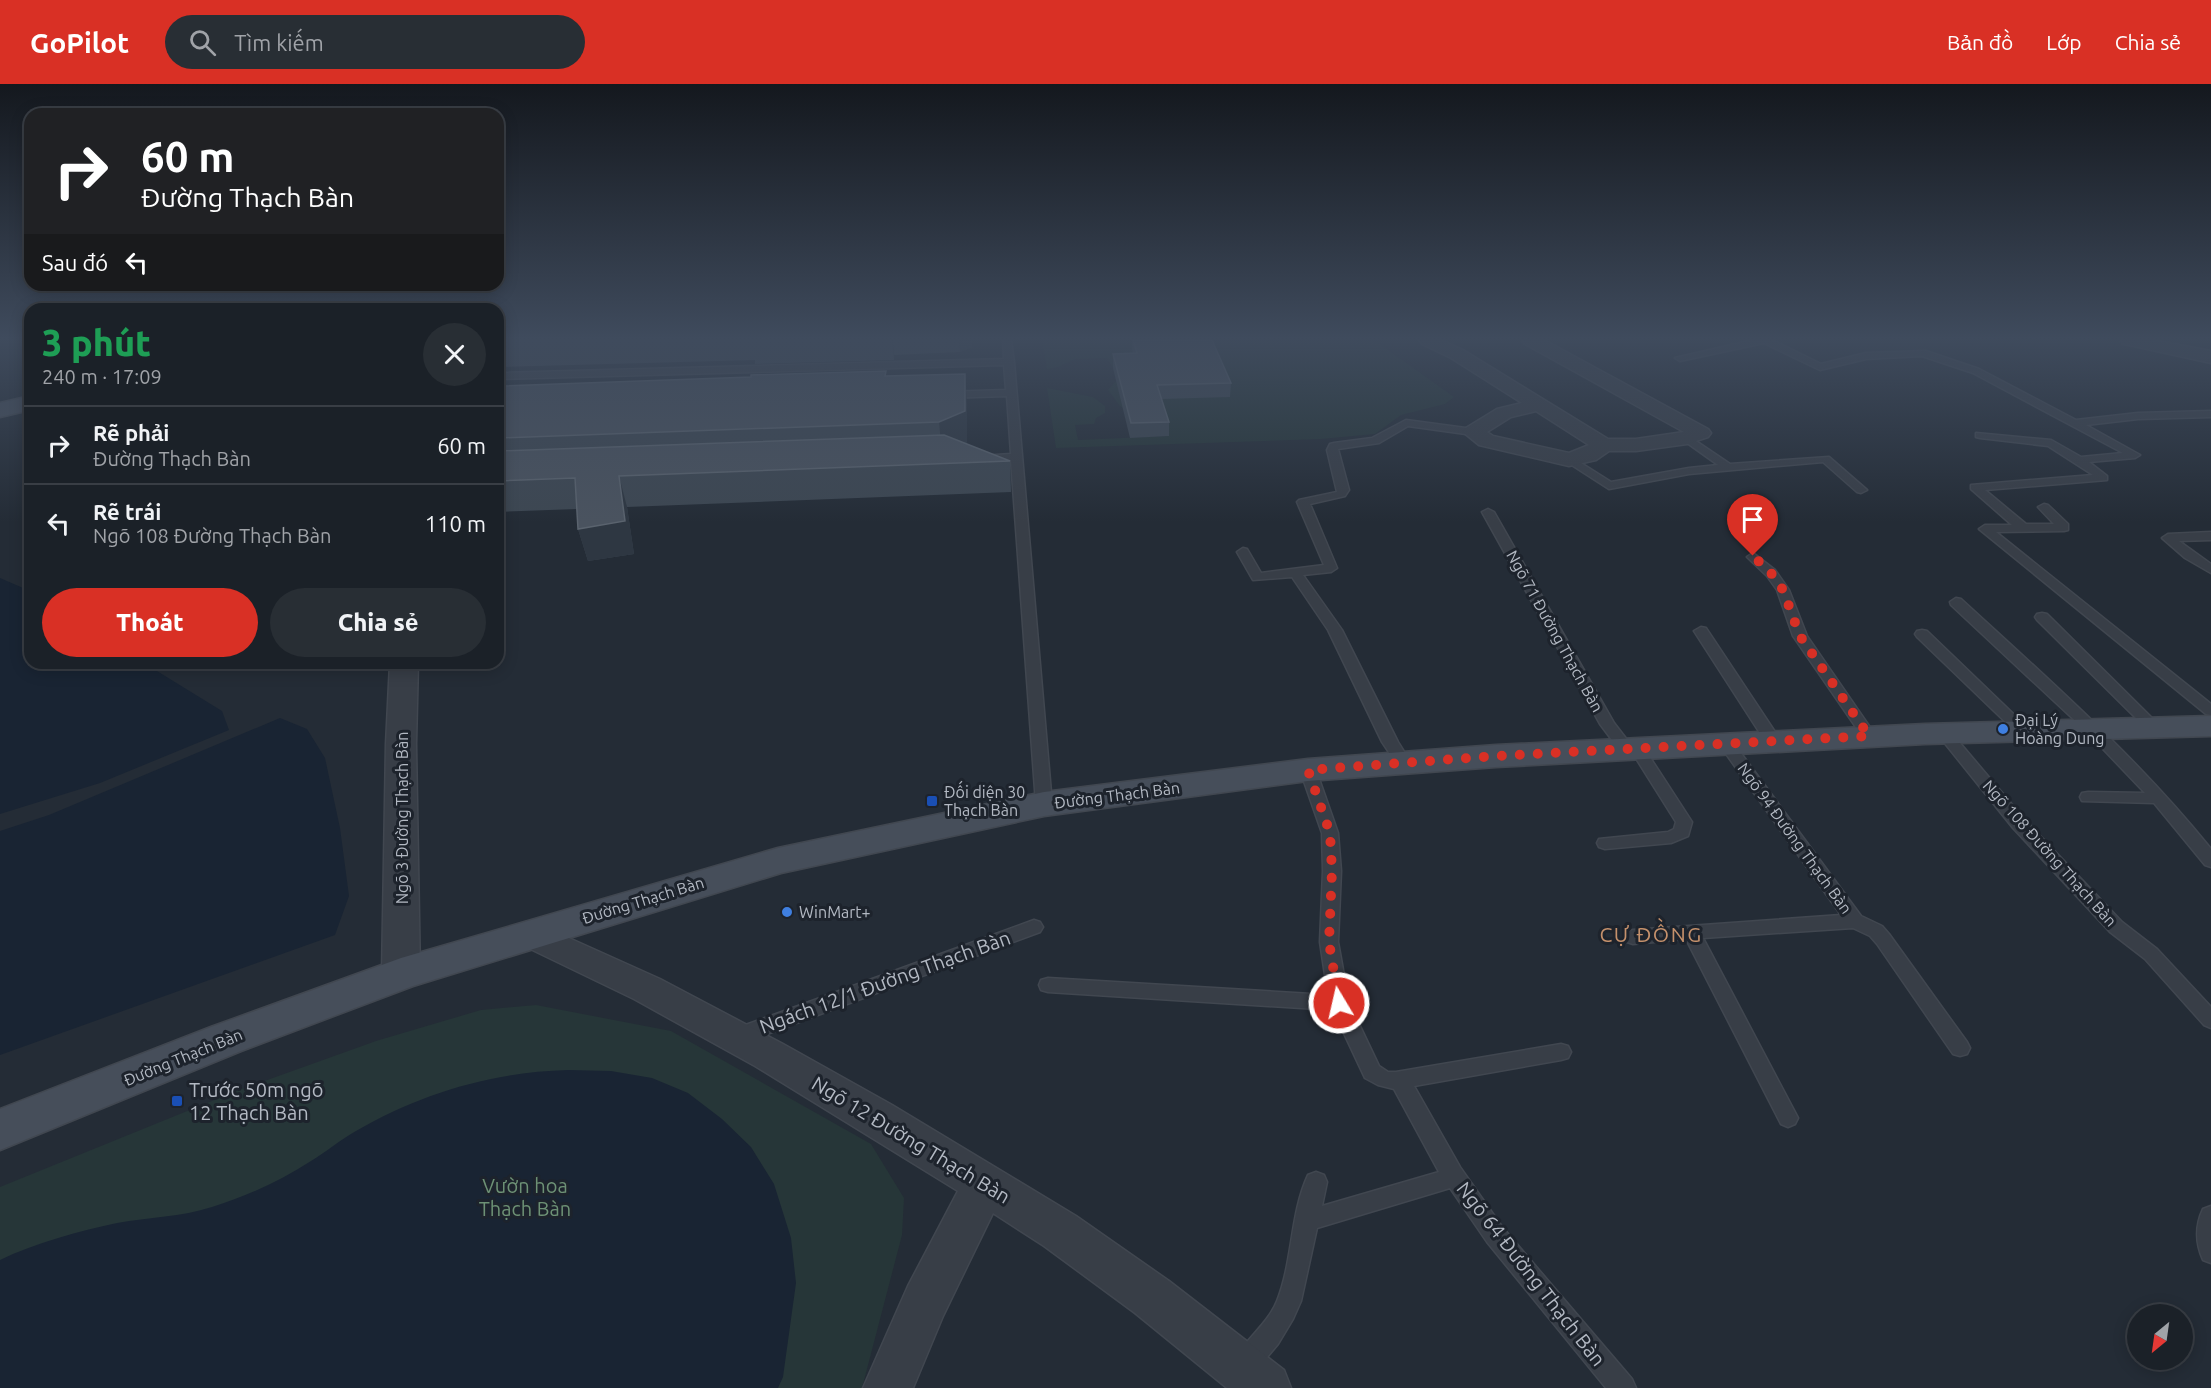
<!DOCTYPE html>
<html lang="vi">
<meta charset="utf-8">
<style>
body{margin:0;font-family:Ubuntu,sans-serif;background:#282e34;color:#f1f3f6;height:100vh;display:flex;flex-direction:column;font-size:22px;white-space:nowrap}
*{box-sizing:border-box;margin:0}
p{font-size:20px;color:#a0a3a8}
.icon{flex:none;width:33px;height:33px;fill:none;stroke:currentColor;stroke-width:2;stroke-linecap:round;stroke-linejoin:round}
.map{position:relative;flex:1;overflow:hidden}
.panel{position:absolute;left:24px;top:219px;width:480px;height:366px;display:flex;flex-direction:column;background:#1b2128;border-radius:18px;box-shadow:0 3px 15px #0003,0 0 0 2px #393e45}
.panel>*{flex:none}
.guide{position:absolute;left:24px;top:24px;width:480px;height:183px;border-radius:18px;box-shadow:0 3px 15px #0003,0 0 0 2px #393e45;background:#202124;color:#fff;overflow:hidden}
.needle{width:39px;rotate:209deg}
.tools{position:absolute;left:2127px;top:1220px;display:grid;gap:12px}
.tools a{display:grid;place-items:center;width:66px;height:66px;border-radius:50%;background:#1b2128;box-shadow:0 3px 15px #0003,0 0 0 2px #393e45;font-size:30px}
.pin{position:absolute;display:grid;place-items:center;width:51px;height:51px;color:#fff;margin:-62px -26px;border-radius:50% 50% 50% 0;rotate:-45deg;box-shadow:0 0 6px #0007}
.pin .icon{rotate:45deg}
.me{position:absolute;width:66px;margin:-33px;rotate:351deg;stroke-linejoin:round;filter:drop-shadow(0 0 4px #0008)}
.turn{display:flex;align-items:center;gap:21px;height:126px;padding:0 18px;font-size:27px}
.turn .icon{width:78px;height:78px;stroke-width:2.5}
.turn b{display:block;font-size:42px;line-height:51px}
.then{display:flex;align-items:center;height:57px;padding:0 18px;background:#0003;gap:12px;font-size:22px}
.round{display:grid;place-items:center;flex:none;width:63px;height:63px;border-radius:32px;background:#282e34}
.head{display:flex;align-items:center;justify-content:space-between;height:102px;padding:0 18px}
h1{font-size:36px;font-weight:800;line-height:45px;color:#1e9e55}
.action{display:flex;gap:12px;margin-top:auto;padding:12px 18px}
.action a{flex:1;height:69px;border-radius:36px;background:#d93025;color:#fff;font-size:24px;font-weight:800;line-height:69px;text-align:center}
.action a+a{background:#282e34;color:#f1f3f6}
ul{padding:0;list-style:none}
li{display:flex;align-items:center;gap:18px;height:78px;padding:0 18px;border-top:2px solid #393e45}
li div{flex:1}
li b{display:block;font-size:22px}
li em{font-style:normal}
header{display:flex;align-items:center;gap:36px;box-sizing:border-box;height:84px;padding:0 30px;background:#d93025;color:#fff}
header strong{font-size:28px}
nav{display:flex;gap:33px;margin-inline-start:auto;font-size:21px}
.search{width:420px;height:54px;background:#282e34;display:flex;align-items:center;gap:15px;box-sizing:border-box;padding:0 21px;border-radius:33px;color:#a0a3a8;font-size:22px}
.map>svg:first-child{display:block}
.green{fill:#263638}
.water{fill:#192433}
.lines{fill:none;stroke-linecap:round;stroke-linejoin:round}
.lane-casing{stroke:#414750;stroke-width:3}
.street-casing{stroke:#414750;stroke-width:3}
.secondary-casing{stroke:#414750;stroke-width:3}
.lane{fill:#383e47;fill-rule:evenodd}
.street{fill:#383e47;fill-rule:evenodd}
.secondary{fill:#464e5a;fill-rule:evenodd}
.wall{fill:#3d4752}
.shaded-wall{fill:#2e3742}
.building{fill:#4a535f;stroke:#5a636e;stroke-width:1.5}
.route{stroke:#d93025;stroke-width:10;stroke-dasharray:0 18}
.shop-dot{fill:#3f7fe0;stroke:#1d232c;stroke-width:2}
.transit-dot{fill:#1a4fb4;stroke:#1d232c;stroke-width:2}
.labels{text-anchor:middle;stroke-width:6;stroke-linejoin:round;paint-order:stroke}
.street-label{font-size:16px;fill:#b3b9c3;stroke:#1d232c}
.poi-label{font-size:16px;fill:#b3b9c3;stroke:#1d232c;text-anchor:start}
.near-street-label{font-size:20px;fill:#b3b9c3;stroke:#1d232c}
.near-poi-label{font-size:20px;fill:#b3b9c3;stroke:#1d232c;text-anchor:start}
.near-park-label{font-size:20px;fill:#6d9175;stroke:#1d232c}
.near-neighbourhood-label{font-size:21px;letter-spacing:1.5px;fill:#c5916c;stroke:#1d232c}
</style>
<header>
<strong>GoPilot</strong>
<div class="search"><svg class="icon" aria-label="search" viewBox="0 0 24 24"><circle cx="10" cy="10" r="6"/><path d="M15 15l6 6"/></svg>Tìm kiếm</div>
<nav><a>Bản đồ</a><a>Lớp</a><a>Chia sẻ</a></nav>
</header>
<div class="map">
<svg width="2211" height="1304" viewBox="0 0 2211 1304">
<rect width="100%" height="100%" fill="#242c36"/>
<!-- green -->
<g class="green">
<polygon points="1042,256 1374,256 1454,313 1445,320 1401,331 1375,350 1321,355 1056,364 1047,304 1093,313 1105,322 1105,329 1096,334 1094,340 1075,341 1078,356 1168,352 1120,322 1108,306 1116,297 1113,284 1107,274 1075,275 1058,283 1047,285"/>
<polygon points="536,921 671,947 871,1060 904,1114 902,1151 862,1304 0,1304 0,1103 239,1006 376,957 481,926"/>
</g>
<!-- water -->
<g class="water">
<polygon points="0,494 30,507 30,579 144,579 222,627 229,646 100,699 0,730"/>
<polygon points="280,634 307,645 325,674 340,744 349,812 335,851 0,971 0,747 49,731"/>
<path d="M568 986 611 987 652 994 688 1009 722 1035 751 1063 774 1100 791 1154 796 1199 783 1293 778 1304H0V1176C35 1159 79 1147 117 1139 149 1133 181 1133 212 1123 247 1112 280 1097 311 1077 326 1068 340 1056 356 1047 421 1009 493 988 568 986Z"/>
</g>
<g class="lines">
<!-- lane casing -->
<g class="lane-casing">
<g id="lane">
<polygon points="1003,256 1011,256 1014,278 1052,720 1050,724 1038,724 1036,720 1011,376 981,378 976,375 981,372 1011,370 1007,312 945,314 940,311 945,308 1006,306 1004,281 498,295 498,289 1004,275"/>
<polygon points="1753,256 1772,256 1821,280 1866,269 1926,267 1979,285 2076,336 2138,329 2211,327 2211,333 2138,335 2086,341 2140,371 2135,374 2089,378 2107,392 2107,396 1985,406 2026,440 2054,440 2038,423 2044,420 2048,421 2068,440 2068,446 2064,447 1996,448 2211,620 2211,631 2206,630 1979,445 1985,441 2012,441 1971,405 1971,401 2093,391 2048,362 1980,354 1976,353 1976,349 2051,356 2081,373 2123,369 1973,289 1922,272 1866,275 1820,286 1764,259 1680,277 1675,274"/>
<polygon points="1406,336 1473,345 1478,348 1473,351 1408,342 1379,359 1338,365 1349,406 1345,412 1310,420 1337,484 1331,488 1303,491 1342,546 1398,658 1411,679 1403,684 1398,682 1382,658 1328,546 1292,493 1253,496 1237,468 1243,464 1247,465 1261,489 1324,481 1297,418 1299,416 1337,408 1327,366 1330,360 1334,359 1372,354"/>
<polygon points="1687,351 1730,380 1829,373 1867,406 1861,409 1857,408 1823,378 1689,390 1609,405 1564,376 1565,374 1573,374 1611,398 1689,384 1718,381 1683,356 1682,354"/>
<polygon points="1488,425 1494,428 1614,639 1631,661 1642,661 1692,738 1688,752 1671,759 1605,765 1599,763 1597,759 1599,755 1668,748 1674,745 1676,738 1632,668 1621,668 1600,640 1482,428"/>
<polygon points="2211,448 2211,456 2179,457 2211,480 2211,489 2185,474 2162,454 2168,450"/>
<polygon points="1753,469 1775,486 1789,506 1807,552 1876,652 1874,655 1864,655 1793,552 1777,506 1767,492 1747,473"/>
<path d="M1956 514 1961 515C2048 595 2137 673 2211 765V783L2205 781 2154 719 2082 717 2080 713 2082 709 2088 708 2145 709 2084 645 1951 521 1950 518Z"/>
<polygon points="2042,529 2047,530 2159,641 2161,644 2159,647 2149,647 2037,536 2035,533 2037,530"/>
<polygon points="1701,543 1706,544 1781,657 1778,660 1773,662 1765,657 1694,547"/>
<polygon points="1922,546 1927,547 2029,645 2031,648 2029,651 2019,651 1917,553 1915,550 1917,547"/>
<polygon points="1944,644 1949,646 2025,736 2122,838 2157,865 2211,923 2211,944 2204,941 2145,875 2110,848 2013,744 1939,652 1937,649"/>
<polygon points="1727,655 1732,657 1861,832 1882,842 1889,850 1967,958 1970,964 1967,970 1960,972 1953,970 1877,860 1870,852 1853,844 1703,854 1798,1034 1795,1040 1788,1043 1781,1040 1686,855 1633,860 1627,858 1624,853 1627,848 1633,846 1841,831 1719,660"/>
<path d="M1308 681 1316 686 1338 749 1341 787 1338 858 1349 919 1379 982 1388 988H1396L1561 960 1568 962 1571 968 1568 974 1561 976 1414 1002 1460 1083 1503 1144 1632 1295 1636 1304H1606L1487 1158 1450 1104 1317 1144 1301 1217 1293 1235 1278 1260 1253 1290 1244 1293 1235 1290 1232 1281C1242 1257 1267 1242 1277 1217 1293 1177 1290 1130 1308 1091L1316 1088 1324 1091 1327 1098 1322 1122 1439 1088 1394 1005 1378 1001 1365 994 1333 926 1048 908 1041 906 1039 901 1041 896 1048 894 1328 911 1320 858 1323 787 1322 749 1300 686Z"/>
<polygon points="1034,836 1040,838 1043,843 1040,848 743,959 736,961 729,959 726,953 729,947"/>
<path d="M2211 1122V1179L2203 1176C2195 1158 2195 1142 2203 1125Z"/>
</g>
</g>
<!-- street casing -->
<g class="street-casing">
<g id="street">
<path d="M1419 256H1441L1463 266 1608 355H1636L1684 348 1525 260 1522 256H1544L1708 345 1711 349 1708 353 1687 360 1636 367H1609L1596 376 1569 382 1479 361 1463 348 1466 344 1497 325 1522 319 1451 274 1422 260ZM1536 327 1589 361 1569 369 1493 352 1487 348 1511 333Z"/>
<polygon points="2120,256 2153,256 2211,267 2211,279 2129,261 2123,260"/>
<polygon points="390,579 418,579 416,660 420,890 414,900 401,904 388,900 382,890 386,660"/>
<polygon points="531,837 660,895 783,960 892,1021 1076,1132 1169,1197 1284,1286 1291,1304 1227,1304 1135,1229 1044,1162 993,1129 943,1232 913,1304 863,1304 908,1202 958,1107 755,982 634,915 518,859 513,850 518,841"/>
</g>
</g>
<!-- secondary casing -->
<g class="secondary-casing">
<g id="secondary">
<polygon points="30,312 30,326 0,333 0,319"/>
<polygon points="2211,632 2211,652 1925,660 1496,683 1308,697 1044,732 781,789 413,902 241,967 0,1066 0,1025 211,943 401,874 778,764 1044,708 1308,675 1496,661 1925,640"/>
</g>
</g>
<!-- lane -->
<use href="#lane" class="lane"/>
<!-- street -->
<use href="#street" class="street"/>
<!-- secondary -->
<use href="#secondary" class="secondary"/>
</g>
<!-- wall -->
<g class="wall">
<polygon points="498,256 972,256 972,263 960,268 894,271 894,276 755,280 755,276 498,283"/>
<polygon points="1132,256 1212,256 1231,299 1230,313 1162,315 1169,338 1169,352 1130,354 1113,284 1113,270 1133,269 1132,266"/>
<polygon points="886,292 967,320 967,359 966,360 1010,377 1011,408 627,423 634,470 588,477 578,445 577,425 498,428 498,303"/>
</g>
<!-- shaded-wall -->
<g class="shaded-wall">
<polygon points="892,256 893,256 894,271 894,276"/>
<polygon points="959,256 972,256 972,263 960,268"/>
<polygon points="965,290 967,320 967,359 942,370 939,338"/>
<polygon points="619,392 627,423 634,470 588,477 578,445"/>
</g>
<!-- building -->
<g class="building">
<polygon points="1133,256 1212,256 1231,299 1157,301 1169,338 1131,339 1113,270 1137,269"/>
<polygon points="886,287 885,292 965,290 965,327 939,338 498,354 498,303 500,302 751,293 751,291"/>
<polygon points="944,351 1010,377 619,392 625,437 578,445 575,394 498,397 498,367"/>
</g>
<!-- sky -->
<linearGradient id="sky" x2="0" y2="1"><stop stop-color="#14181e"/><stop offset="0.58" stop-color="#3f4b5d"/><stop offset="1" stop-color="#3f4b5d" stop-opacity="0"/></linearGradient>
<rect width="2211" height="438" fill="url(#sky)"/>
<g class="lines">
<!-- route -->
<polyline class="route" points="1339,919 1329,858 1332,787 1330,749 1308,686 1496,672 1869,652 1800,552 1783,506 1771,489 1753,472"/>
</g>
<!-- markers -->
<g class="shop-dot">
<circle cx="2003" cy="645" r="6"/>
<circle cx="787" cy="828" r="6"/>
</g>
<g class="transit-dot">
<rect x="926" y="711" width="12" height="12" rx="3"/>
<rect x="171" y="1011" width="12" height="12" rx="3"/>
</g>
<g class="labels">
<!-- street labels -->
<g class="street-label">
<text transform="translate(1555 547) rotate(61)" y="6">Ngõ 71 Đường Thạch Bàn</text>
<text transform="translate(1117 711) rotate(-7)" y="6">Đường Thạch Bàn</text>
<text transform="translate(402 734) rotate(-90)" y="6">Ngõ 3 Đường Thạch Bàn</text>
<text transform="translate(1795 754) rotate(54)" y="6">Ngõ 94 Đường Thạch Bàn</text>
<text transform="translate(2050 769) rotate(48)" y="6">Ngõ 108 Đường Thạch Bàn</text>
<text transform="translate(643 816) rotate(-17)" y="6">Đường Thạch Bàn</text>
<text transform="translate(183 973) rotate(-22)" y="6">Đường Thạch Bàn</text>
</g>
<!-- poi labels -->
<g class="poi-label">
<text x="2015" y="642">Đại Lý<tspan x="2015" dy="18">Hoàng Dung</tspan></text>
<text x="944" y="714">Đối diện 30<tspan x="944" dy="18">Thạch Bàn</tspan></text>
<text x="799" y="834">WinMart+</text>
</g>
<!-- near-street labels -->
<g class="near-street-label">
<text transform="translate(885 898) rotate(-20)" y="7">Ngách 12/1 Đường Thạch Bàn</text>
<text transform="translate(911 1056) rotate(31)" y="7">Ngõ 12 Đường Thạch Bàn</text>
<text transform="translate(1531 1190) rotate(52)" y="7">Ngõ 64 Đường Thạch Bàn</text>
</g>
<!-- near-poi labels -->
<g class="near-poi-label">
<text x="189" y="1013">Trước 50m ngõ<tspan x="189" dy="23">12 Thạch Bàn</tspan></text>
</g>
<!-- near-park labels -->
<g class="near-park-label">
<text x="525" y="1109">Vườn hoa<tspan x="525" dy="23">Thạch Bàn</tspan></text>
</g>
<!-- near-neighbourhood labels -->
<g class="near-neighbourhood-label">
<text x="1651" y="858">CỰ ĐỒNG</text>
</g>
</g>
</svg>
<div class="tools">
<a><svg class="needle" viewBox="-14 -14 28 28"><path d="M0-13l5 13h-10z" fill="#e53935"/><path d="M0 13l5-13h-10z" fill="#a0a3a8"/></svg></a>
</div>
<div class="pin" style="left:1753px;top:472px;background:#d93025"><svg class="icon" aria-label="arrive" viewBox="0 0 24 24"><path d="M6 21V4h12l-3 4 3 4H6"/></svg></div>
<svg class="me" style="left:1339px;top:919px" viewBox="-20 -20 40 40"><circle r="17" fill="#d93025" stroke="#fff" stroke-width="3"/><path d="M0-11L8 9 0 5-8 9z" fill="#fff"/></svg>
<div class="guide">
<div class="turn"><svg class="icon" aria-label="right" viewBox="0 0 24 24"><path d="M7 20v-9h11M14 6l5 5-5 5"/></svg><div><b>60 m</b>Đường Thạch Bàn</div></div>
<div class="then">Sau đó<svg class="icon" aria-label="left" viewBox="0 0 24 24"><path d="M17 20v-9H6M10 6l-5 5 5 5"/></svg></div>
</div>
<section class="panel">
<div class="head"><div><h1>3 phút</h1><p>240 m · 17:09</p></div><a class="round"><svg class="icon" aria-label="close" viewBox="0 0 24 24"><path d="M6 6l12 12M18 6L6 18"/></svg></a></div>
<ul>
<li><svg class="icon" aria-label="right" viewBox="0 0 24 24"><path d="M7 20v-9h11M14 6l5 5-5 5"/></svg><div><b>Rẽ phải</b><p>Đường Thạch Bàn</p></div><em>60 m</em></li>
<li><svg class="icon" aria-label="left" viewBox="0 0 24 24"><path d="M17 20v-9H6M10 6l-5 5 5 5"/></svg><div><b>Rẽ trái</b><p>Ngõ 108 Đường Thạch Bàn</p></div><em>110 m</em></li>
</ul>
<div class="action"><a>Thoát</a><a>Chia sẻ</a></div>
</section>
</div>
